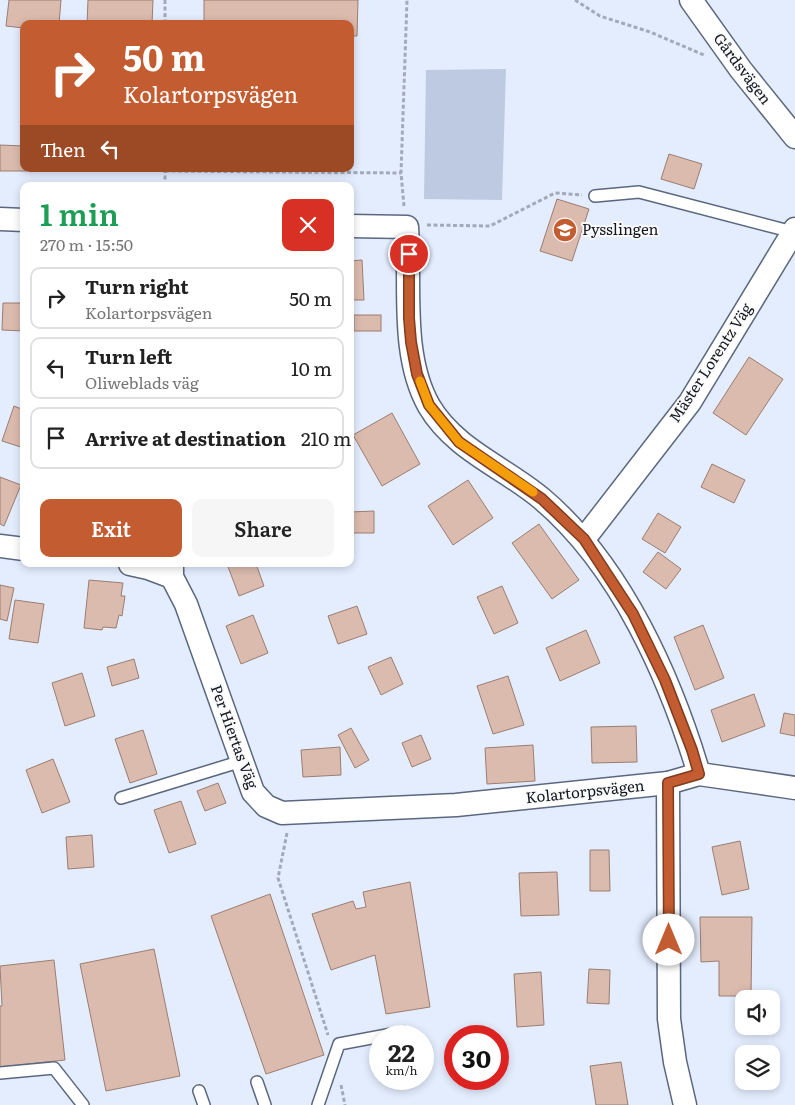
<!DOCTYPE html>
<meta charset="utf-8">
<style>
body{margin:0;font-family:Literata,serif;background:#f6f6f6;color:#222;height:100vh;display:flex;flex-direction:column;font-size:19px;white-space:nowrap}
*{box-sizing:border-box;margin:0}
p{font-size:16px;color:#767676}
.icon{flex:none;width:28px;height:28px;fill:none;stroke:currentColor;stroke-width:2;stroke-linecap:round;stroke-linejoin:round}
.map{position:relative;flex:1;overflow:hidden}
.drawer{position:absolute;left:20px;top:182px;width:334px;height:385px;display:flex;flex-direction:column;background:#fff;border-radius:10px;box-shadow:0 2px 8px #0003}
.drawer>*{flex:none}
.guide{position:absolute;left:20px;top:20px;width:334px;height:152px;border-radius:10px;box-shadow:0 2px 8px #0003;background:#c35c30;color:#fff;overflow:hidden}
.tools{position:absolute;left:735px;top:990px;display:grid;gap:10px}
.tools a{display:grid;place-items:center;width:45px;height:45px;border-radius:10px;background:#fff;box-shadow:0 2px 8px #0003;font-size:25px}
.speed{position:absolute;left:369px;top:1025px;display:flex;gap:10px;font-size:25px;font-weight:700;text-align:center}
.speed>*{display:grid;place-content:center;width:65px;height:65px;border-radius:50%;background:#fff;box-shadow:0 2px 8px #0003;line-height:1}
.speed small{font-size:12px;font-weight:400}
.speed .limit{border:8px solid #d22;background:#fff;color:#111}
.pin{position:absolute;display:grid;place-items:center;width:42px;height:42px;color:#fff;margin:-21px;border:2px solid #fff;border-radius:50%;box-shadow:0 1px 5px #0007}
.me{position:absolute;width:55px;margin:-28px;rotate:0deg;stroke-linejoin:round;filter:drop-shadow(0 0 4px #0008)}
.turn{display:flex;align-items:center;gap:18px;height:105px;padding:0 20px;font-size:22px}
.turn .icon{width:65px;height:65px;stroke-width:2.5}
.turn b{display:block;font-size:35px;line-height:42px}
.then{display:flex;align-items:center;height:48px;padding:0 20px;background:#0003;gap:10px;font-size:19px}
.round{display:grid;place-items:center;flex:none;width:52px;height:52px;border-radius:10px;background:#f6f6f6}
.head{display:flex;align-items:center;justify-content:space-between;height:85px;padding:0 20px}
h1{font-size:30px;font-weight:600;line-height:38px;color:#1e9e55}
.button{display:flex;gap:10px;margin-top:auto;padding:10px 20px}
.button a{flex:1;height:58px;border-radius:10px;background:#c35c30;color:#fff;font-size:20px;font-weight:600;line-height:58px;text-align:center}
.button a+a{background:#f6f6f6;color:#222}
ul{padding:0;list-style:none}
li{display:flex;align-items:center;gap:15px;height:62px;margin:0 10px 8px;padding:0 10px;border:2px solid #e0e0e0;border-radius:10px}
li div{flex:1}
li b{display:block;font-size:19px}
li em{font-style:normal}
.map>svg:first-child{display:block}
.green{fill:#bdcae1}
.building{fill:#dbbbae;stroke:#9b7d71}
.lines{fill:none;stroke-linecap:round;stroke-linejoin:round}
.lane-casing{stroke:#5a687f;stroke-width:14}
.street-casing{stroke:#5a687f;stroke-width:25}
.path{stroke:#a2aab9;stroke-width:3;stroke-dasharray:4 2.5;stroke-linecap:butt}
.lane{stroke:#fff;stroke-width:11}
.street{stroke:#fff;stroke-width:22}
.route-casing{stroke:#7f3c1f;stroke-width:12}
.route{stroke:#c35c30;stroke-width:9}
.slow{stroke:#f59e0b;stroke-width:9}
.labels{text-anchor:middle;stroke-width:4;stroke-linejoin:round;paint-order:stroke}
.street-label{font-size:15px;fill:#121721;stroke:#fafafa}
.poi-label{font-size:15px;fill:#121721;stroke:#fafafa;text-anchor:start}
</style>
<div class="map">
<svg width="795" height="1105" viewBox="0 0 795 1105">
<rect width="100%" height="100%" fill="#e4edfe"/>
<!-- green -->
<polygon class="green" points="506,69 502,200 424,199 426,70"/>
<!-- building -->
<g class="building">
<polygon points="9,0 61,0 59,24 24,24 24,28 6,26"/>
<polygon points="88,0 153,0 152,24 87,24"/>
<polygon points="204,0 358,0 357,36 350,36 350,24 204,24"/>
<polygon points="0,145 24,146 24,169 27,169 27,171 0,171"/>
<polygon points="669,154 702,164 694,189 661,179"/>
<polygon points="557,199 589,209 572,261 540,251"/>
<polygon points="362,260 364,300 350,300 350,261"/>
<polygon points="3,303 24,303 24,331 2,330"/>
<rect x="354" y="315" width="27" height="16"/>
<polygon points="749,357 783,379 746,435 713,413"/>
<polygon points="14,406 24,410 24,448 2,441"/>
<polygon points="392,413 420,464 382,486 353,435"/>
<polygon points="712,464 745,480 734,503 701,487"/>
<polygon points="0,477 21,485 4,526 0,524"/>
<polygon points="468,480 493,518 453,545 428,506"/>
<polygon points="374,511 374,533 350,533 350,512"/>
<polygon points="658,513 681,527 665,553 642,539"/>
<polygon points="539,524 579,580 552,599 512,543"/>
<polygon points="658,552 681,569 666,589 643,572"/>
<polygon points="227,564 256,564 264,586 239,596"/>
<polygon points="89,580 123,583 121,596 125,596 122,616 119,615 116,628 103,627 102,630 84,628"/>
<polygon points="0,585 14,588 7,621 0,619"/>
<polygon points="502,586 518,623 494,634 477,597"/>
<polygon points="15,600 44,604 38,643 9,639"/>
<polygon points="357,606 367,634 338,644 328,616"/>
<polygon points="253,615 268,653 241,664 226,626"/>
<polygon points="703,625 724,678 695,690 674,637"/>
<polygon points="586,630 600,663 560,681 546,648"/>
<polygon points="391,657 403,684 381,695 368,667"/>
<polygon points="134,659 139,678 112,686 107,667"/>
<polygon points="82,673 95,716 65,726 52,683"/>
<polygon points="508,676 524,725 493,734 477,686"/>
<polygon points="754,694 765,726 722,742 711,710"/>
<polygon points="784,713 795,715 795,736 780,733"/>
<polygon points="636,726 637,762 592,763 591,727"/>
<polygon points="351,728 369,760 355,768 338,735"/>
<polygon points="143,730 157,774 130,783 115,739"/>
<polygon points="421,735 431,759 412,767 402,743"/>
<polygon points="533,745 535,781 487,784 485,748"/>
<polygon points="340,747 341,775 303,777 301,750"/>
<polygon points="53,759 70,802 42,813 26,770"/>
<polygon points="218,783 226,803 205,811 197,791"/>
<polygon points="181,801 196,844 169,853 154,810"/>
<polygon points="92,835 94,867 68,869 66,837"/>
<polygon points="740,841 749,889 722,895 712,847"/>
<polygon points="590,850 609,850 610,891 590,891"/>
<polygon points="557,872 559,915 521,916 519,873"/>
<polygon points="410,882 430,1007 386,1014 375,955 331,970 312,914 353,901 356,909 366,907 363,892"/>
<polygon points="270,894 324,1055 266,1074 211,916"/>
<polygon points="700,917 752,917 751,996 719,996 719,961 701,962"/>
<polygon points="154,949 180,1076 106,1091 80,964"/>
<polygon points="54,960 65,1060 0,1067 0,1006 2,1006 0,966"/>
<polygon points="589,969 610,970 609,1004 587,1003"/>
<polygon points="541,972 544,1025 517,1027 514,974"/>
<polygon points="621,1062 628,1105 596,1105 590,1066"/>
</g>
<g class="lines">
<!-- lane casing -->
<g class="lane-casing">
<g id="lane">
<polyline points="595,196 639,192 793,232"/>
<polyline points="121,798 242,761"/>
<polyline points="0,1073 54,1068 83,1105"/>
<polyline points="257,1082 265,1105"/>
<polyline points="199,1091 204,1105"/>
<polyline points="318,1105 339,1044 403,1032"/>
</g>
</g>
<!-- street casing -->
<g class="street-casing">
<g id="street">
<polyline points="691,0 741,70 795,137"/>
<polyline points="0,219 24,220"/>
<path d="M350 226 407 227C411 284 400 355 429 406 455 450 504 467 542 499 621 566 670 677 699 774"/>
<polyline points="584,539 690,402 795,229"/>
<polyline points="0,546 24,549"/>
<polyline points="130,564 148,568 172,577"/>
<polyline points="172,564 172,577 186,604 253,792 266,806 282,813 456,805 668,783 699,774 795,788"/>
<polyline points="668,783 669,1019 675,1062 685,1105"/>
</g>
</g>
<!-- path -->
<g class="path">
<polyline points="165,0 165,24"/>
<polyline points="575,0 600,16 650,32 704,55"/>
<polyline points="165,171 401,173"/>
<polyline points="165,186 165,169"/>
<polyline points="404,206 401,173 407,0"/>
<polyline points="427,225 490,226 555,193 582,195"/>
<polyline points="287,833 278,878 328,1035"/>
<polyline points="341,1085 345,1105"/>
</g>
<!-- lane -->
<use href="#lane" class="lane"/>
<!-- street -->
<use href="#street" class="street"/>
</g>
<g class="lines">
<!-- route casing -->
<g class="route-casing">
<polyline id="route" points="409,254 409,318 411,342 417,374 429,405 459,442 542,499 584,539 633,614 665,680 692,750 699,774 668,783 669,940"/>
</g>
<!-- route -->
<use href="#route" class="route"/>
<!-- slow -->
<polyline class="slow" points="420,381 429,405 459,442 533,492"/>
</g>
<!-- icons -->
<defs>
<g id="school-disc" transform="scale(1.25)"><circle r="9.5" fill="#c35c30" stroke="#fafafa"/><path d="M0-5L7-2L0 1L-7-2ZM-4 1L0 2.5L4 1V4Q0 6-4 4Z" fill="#fff"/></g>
</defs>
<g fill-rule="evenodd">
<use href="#school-disc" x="565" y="230"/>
</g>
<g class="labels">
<!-- street labels -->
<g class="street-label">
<text transform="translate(742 69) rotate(53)" y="5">Gårdsvägen</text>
<text transform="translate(711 363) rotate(-57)" y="5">Mäster Lorentz Väg</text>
<text transform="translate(234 737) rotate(70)" y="5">Per Hiertas Väg</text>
<text transform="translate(585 792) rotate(-6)" y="5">Kolartorpsvägen</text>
</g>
<!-- poi labels -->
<g class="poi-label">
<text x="582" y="235">Pysslingen</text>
</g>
</g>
</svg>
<div class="tools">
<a><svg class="icon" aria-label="sound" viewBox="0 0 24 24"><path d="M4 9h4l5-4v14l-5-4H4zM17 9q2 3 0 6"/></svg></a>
<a><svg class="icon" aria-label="layers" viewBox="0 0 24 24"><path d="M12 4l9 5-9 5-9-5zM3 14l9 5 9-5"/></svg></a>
</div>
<div class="speed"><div>22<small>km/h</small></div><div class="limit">30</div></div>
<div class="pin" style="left:409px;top:254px;background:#d93025"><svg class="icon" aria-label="arrive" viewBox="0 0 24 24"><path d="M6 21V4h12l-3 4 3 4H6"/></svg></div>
<svg class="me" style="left:669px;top:940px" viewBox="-20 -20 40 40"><circle r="19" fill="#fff"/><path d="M0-13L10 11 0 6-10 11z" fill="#c35c30"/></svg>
<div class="guide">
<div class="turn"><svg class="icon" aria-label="right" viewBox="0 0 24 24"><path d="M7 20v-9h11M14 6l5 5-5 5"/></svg><div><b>50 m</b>Kolartorpsvägen</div></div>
<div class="then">Then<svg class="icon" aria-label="left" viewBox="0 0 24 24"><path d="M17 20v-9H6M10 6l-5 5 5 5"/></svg></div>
</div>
<section class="drawer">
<div class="head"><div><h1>1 min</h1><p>270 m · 15:50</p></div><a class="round" style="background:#d93025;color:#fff"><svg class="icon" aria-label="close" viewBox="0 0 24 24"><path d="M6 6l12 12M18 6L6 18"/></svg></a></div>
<ul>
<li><svg class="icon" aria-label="right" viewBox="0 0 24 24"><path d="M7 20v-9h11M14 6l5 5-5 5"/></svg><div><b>Turn right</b><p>Kolartorpsvägen</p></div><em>50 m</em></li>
<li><svg class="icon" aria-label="left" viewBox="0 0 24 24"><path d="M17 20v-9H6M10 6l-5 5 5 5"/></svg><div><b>Turn left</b><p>Oliweblads väg</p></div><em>10 m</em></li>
<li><svg class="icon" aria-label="arrive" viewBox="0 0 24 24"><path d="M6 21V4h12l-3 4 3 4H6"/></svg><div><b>Arrive at destination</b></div><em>210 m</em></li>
</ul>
<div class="button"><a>Exit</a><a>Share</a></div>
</section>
</div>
